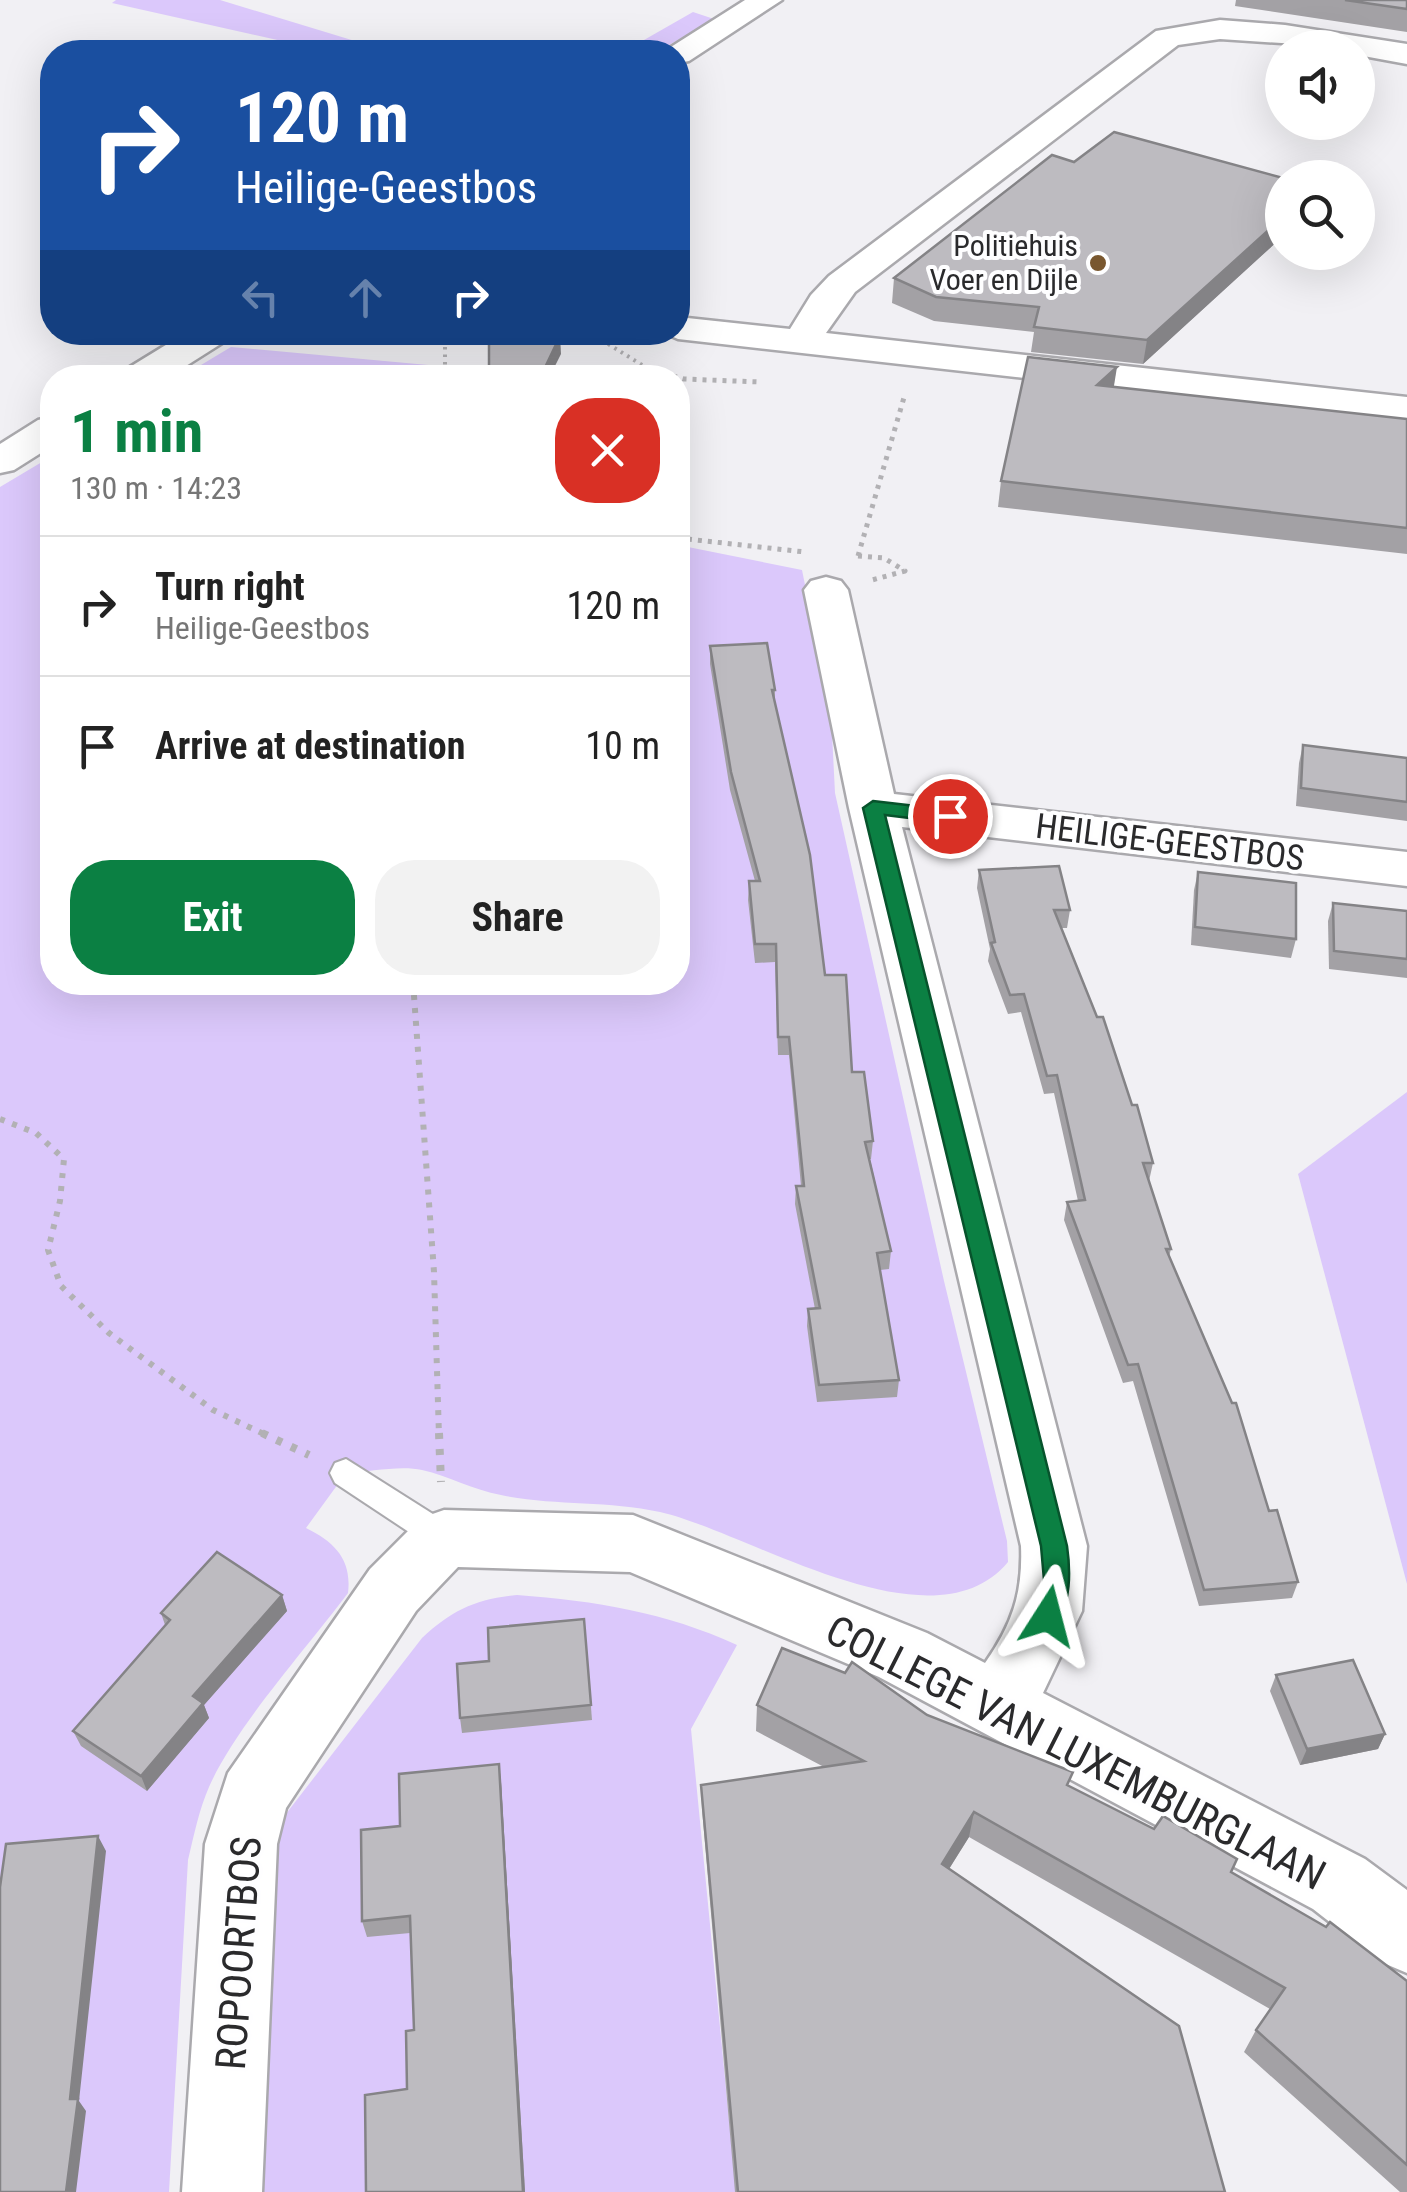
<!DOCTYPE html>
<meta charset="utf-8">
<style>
body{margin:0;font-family:"Roboto Condensed",sans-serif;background:#f2f2f2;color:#222;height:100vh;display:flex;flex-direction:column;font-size:38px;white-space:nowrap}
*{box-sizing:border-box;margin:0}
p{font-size:32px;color:#767676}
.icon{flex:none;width:55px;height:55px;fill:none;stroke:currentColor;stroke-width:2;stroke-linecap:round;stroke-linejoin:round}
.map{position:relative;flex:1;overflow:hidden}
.details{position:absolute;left:40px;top:365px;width:650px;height:630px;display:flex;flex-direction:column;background:#fff;border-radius:40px;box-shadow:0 10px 40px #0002}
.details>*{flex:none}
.banner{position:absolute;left:40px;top:40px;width:650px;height:305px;border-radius:40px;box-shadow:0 10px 40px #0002;background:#1a4fa0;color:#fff;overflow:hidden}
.controls{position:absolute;left:1265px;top:30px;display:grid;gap:20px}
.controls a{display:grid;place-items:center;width:110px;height:110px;border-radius:50%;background:#fff;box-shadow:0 10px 40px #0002;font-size:50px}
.pin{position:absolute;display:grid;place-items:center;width:85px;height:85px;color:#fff;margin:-42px;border:5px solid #fff;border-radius:50%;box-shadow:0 2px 10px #0007}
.me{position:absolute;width:110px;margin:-55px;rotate:9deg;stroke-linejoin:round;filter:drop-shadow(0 0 8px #0008)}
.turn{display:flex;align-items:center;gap:35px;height:210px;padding:0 30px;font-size:45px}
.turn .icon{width:130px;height:130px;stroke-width:2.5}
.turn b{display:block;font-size:70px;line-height:85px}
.lanes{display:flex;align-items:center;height:95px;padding:0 30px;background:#0003;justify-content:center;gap:50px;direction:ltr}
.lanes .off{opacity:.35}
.round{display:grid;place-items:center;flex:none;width:105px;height:105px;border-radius:40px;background:#f2f2f2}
.headline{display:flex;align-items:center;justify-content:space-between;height:170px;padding:0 30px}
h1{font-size:60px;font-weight:700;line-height:75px;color:#0b8043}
.button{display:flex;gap:20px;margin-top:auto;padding:20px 30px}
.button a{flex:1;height:115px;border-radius:40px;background:#0b8043;color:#fff;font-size:40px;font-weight:700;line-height:115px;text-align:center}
.button a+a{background:#f2f2f2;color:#222}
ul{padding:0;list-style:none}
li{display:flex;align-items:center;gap:30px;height:140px;padding:0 30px;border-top:2px solid #e0e0e0}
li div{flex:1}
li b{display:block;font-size:38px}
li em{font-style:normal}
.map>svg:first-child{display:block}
.green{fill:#dbc8fb}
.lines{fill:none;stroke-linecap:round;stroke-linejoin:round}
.service-casing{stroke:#aaa9ad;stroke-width:4}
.minor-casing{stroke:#aaa9ad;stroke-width:5}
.primary-casing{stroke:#aaa9ad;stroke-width:5}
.path-far3{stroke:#b2b1b4;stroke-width:4;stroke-dasharray:2.5 5;stroke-linecap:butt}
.path-far2{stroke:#b2b1b4;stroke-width:5;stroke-dasharray:4 6;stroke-linecap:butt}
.path-far1{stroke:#b2b1b4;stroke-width:6;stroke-dasharray:5 8;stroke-linecap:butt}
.path{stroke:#b2b1b4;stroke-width:8;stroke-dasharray:6 10;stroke-linecap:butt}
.service{fill:#fff;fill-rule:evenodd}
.minor{fill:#fff;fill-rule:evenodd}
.primary{fill:#fff;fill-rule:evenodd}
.wall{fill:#a3a1a5}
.shaded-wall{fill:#848386}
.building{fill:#bdbbc0;stroke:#848386;stroke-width:2.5}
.route{fill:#0b8043;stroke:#07532c;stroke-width:2.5}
.poi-dot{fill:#79572f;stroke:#fefeff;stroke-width:4}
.labels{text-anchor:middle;stroke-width:8;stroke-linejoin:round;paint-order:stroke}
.far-poi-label{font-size:30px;fill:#2a2a2c;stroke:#fefeff;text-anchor:end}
.street-label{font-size:35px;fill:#2a2a2c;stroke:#fefeff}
.near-street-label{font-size:42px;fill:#2a2a2c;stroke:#fefeff}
</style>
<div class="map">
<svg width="1407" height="2192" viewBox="0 0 1407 2192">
<rect width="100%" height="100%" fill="#f1f0f4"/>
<!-- green -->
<g class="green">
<polygon points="116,0 220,0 391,52 331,52 112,3"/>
<polygon points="693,12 714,19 657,52 623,52"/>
<polygon points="231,347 439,366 437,378 181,377"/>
<path d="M52 456V982H678V545L802 570 831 714 835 793 944 1281 1007 1541 1008 1562C932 1653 749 1532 660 1512 607 1500 553 1506 501 1495 473 1490 449 1476 422 1470 400 1465 369 1472 346 1473L306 1528C335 1542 352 1560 348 1593 307 1648 236 1726 209 1787 199 1810 194 1835 188 1860L169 2192H0V487Z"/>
<polygon points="1407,1092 1407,1584 1298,1174"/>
<path d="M517 1595C596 1601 665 1612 737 1645L691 1729 736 2192H251L260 1895 282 1819 422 1638C452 1610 476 1599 517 1595Z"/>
</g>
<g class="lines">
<!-- service casing -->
<g class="service-casing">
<polygon id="service" points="346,1459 455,1528 460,1538 455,1548 444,1552 433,1548 335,1483 330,1473 335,1463"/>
</g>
<!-- minor casing -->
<g class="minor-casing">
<g id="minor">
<polygon points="1220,20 1285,25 1407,44 1407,64 1358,55 1358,48 1220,39 1178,45 855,292 826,333 1407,397 1407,421 678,339 662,332 678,332 678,317 790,329 811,295 829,276 1156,31"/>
<path d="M826 577 841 581 848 590 894 794 1407 852V886L902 827 1087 1546 1082 1611 1043 1693 1365 1859 1407 1890V1973L1381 1962 1313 1909 879 1677 630 1572 458 1567 416 1611 286 1808 277 1844 262 2192H182L205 1844 228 1773 370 1569 421 1518 444 1510 633 1515 927 1633 985 1663C1012 1625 1023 1593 1021 1546L849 808 804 590 811 581Z"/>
</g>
</g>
<!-- primary casing -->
<g class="primary-casing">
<g id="primary">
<polygon points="745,0 782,0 689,61 678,63 678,52 663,52"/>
<polygon points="187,332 233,332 227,340 167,378 120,378 125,370"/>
<polygon points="52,417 52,446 14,470 0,473 0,444 38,420"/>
</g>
</g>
<!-- path-far3 -->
<g class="path-far3">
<polyline points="445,332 445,370"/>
<polyline points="589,332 650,370"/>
</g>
<!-- path-far2 -->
<g class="path-far2">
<polyline points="445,368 445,378"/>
<polyline points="644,368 684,379 760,382"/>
<polyline points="678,538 805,552"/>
<polyline points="858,556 884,558 905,571 872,580"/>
<polyline points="858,556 905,394"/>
</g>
<!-- path-far1 -->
<g class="path-far1">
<polyline points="413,982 434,1272 439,1436"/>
<polyline points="0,1119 36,1133 64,1159 60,1201 48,1250 61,1286 109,1333 213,1410 268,1436"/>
</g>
<!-- path -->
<g class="path">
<polyline points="262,1433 309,1455"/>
<polyline points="439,1433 441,1482"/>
</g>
<!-- service -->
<use href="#service" class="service"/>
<!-- minor -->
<use href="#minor" class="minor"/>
<!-- primary -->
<use href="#primary" class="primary"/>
</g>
<!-- wall -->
<g class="wall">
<polygon points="1236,0 1407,0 1407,32 1235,6"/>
<polygon points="1074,162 1283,178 1282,237 1143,364 1031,352 1034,332 934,321 892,303 894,278"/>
<polygon points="1114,387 1407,419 1407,554 998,507 1001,481"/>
<polygon points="710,646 775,690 775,703 825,975 873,1141 871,1159 870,1159 891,1251 889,1269 880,1270 899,1380 897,1397 817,1402 807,1326 808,1309 815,1309 795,1204 796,1186 801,1186 789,1055 778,1055 775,962 755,963 748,900 749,881 755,881 730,790 710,664"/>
<polygon points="1303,745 1407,758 1407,821 1296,806 1299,763"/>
<polygon points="979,870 1070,910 1067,928 1061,928 1132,1105 1153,1163 1149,1181 1171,1249 1169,1257 1269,1511 1298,1582 1292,1598 1199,1606 1133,1381 1123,1383 1064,1220 1067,1202 1078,1201 1054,1093 1044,1094 1021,1012 1008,1014 988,961 990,949 977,888"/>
<polygon points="1198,872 1296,939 1291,958 1191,945 1194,890"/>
<polygon points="1333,903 1407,911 1407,978 1329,969 1328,921"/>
<polygon points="282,1595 287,1611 204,1705 209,1718 147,1791 81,1746 73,1731 165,1625 161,1613"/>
<polygon points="584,1619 592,1720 462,1733 460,1718 489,1661"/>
<polygon points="1276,1675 1385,1734 1378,1749 1300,1765 1270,1691"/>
<polygon points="757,1705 927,1715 1069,1786 1231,1872 1407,1981 1407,2192 1400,2192 1244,2052 1256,2030 1270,2009 969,1837 949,1869 1225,2192 735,2192 702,1809 701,1785 824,1767 756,1731"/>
<polygon points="501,1782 525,2192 366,2192 407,2089 414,2030 410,1933 367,1937 362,1921 400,1826"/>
</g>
<!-- shaded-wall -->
<g class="shaded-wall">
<polygon points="1282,218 1282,237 1143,364 1147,340"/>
<polygon points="560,336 561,354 549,378 540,378"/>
<polygon points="1117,367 1113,392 1097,385"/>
<polygon points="282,1595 287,1611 204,1705 209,1718 147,1791 141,1776 193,1696"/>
<polygon points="1385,1734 1378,1749 1300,1765 1307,1749"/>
<polygon points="499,1764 501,1782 525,2192 523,2192"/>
<polygon points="974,1812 969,1837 937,1888 942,1864"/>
<polygon points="98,1836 106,1851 79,2101 86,2111 76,2192 66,2192 70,2099"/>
</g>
<!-- building -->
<g class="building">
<polygon points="1345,0 1407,0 1407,9"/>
<polygon points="1114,132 1283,178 1282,218 1147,340 1034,327 1039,307 936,297 894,278 1052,155 1074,162"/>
<polygon points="489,332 527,332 560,336 540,378 489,378"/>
<polygon points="1028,357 1117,367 1097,385 1407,419 1407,528 1001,481"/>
<polygon points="767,643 775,690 772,690 810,855 825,975 846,975 852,1072 864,1072 873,1141 865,1142 891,1251 877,1253 899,1380 819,1385 808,1309 820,1308 796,1186 804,1186 789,1037 778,1037 776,944 755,944 749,881 760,881 731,772 710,646"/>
<polygon points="1303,745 1407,758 1407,802 1301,788"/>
<polygon points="1059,866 1070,910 1054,910 1097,1017 1103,1017 1132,1105 1137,1105 1153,1163 1143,1163 1171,1249 1166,1249 1232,1403 1236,1403 1269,1511 1277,1510 1298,1582 1204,1590 1138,1364 1128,1365 1067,1202 1085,1200 1057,1075 1047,1076 1024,994 1010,995 991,943 995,942 979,870"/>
<polygon points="1198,872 1296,883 1296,939 1195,927"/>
<polygon points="1333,903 1407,911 1407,959 1334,951"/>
<polygon points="217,1552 282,1595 193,1696 203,1703 141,1776 73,1731 170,1620 161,1613"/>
<polygon points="584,1619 591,1705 460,1718 457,1664 489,1661 488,1628"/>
<polygon points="782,1648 845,1673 852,1662 927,1715 1073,1772 1067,1785 1154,1829 1163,1816 1237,1859 1231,1872 1326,1927 1330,1922 1407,1981 1407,2165 1256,2030 1285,1988 974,1812 942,1864 1179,2026 1225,2192 738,2192 701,1785 864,1761 757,1705"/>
<polygon points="1353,1660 1385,1734 1307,1749 1276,1675"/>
<polygon points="499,1764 523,2192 366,2192 365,2095 407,2089 406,2031 414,2030 410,1916 362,1921 361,1830 400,1826 399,1774"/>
<polygon points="98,1836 70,2099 78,2099 66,2192 0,2192 0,1887 6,1844"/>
</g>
<!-- route -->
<path class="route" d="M873 801 950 810 960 816 950 823 885 815 1067 1546C1071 1574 1070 1599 1058 1625L1048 1629 1039 1625 1035 1616 1044 1580 1041 1546 863 808Z"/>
<!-- markers -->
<circle class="poi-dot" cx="1098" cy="263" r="10"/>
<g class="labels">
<!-- far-poi labels -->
<g class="far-poi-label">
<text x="1078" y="256">Politiehuis<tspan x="1078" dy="34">Voer en Dijle</tspan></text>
</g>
<!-- street labels -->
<g class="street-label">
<text transform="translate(1170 842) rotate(7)" y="12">HEILIGE-GEESTBOS</text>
</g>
<!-- near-street labels -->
<g class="near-street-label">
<text transform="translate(1076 1752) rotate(27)" y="15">COLLEGE VAN LUXEMBURGLAAN</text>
<text transform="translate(238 1953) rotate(-86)" y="15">ROPOORTBOS</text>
</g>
</g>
</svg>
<div class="controls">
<a><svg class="icon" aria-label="sound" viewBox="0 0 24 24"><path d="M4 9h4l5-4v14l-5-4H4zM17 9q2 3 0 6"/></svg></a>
<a><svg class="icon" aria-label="search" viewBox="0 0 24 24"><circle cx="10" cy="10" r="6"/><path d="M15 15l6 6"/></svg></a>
</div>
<div class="pin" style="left:950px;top:816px;background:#d93025"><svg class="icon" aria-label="arrive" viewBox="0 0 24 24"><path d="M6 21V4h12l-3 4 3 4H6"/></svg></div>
<svg class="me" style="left:1048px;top:1616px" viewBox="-20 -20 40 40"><path d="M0-17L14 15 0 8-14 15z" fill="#0b8043" stroke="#fff" stroke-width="4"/></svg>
<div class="banner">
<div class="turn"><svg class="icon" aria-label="right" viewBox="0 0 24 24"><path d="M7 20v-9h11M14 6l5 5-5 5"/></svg><div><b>120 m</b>Heilige-Geestbos</div></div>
<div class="lanes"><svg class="icon off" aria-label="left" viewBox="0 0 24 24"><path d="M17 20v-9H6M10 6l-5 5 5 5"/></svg><svg class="icon off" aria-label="ahead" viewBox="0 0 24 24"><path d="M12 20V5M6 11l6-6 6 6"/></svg><svg class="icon" aria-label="right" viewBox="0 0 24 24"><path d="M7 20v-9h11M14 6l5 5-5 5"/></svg></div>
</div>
<section class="details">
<div class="headline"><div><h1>1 min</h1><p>130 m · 14:23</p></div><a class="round" style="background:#d93025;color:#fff"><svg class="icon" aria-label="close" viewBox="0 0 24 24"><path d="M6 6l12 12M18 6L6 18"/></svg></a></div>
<ul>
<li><svg class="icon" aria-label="right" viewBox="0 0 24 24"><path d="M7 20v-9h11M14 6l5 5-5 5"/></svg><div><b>Turn right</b><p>Heilige-Geestbos</p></div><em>120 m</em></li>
<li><svg class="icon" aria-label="arrive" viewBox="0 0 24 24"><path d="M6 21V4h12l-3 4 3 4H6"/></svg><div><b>Arrive at destination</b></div><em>10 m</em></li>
</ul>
<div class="button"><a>Exit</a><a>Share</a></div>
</section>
</div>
